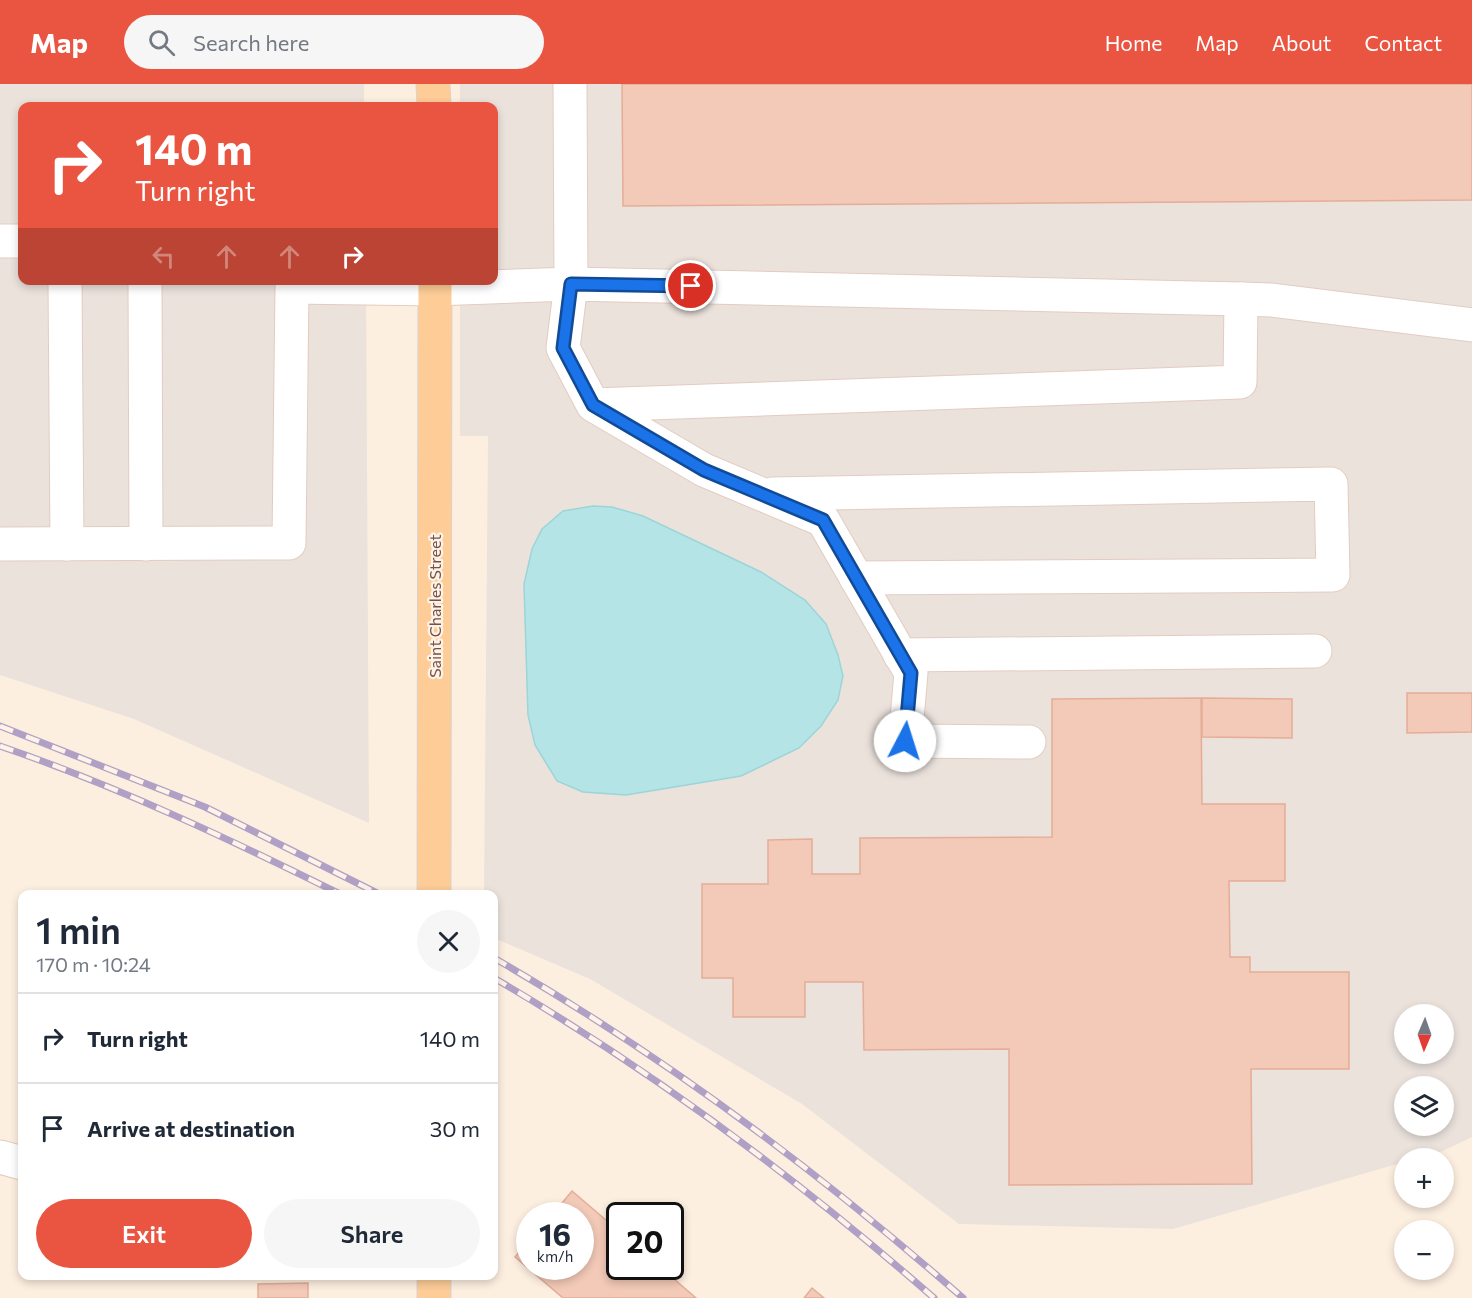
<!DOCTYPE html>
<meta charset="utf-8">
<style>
body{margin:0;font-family:Commissioner,sans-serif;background:#f6f6f7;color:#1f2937;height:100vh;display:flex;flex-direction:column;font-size:22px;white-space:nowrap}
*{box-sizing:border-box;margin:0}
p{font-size:20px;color:#747a83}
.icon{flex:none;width:33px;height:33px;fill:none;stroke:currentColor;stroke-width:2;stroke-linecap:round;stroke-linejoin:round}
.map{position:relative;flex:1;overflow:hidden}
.sheet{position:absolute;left:18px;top:806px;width:480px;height:390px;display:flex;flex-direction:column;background:#fff;border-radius:12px;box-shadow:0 3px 9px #0003}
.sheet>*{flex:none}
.banner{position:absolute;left:18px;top:18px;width:480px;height:183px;border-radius:12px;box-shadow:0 3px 9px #0003;background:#ea5542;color:#fff;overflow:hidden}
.needle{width:39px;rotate:182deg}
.controls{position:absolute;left:1394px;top:920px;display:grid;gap:12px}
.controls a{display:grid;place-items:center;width:60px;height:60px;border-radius:50%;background:#fff;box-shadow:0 3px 9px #0003;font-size:30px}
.speed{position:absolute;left:516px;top:1118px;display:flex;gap:12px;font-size:30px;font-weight:700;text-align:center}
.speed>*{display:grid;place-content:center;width:78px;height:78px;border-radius:50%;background:#fff;box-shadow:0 3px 9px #0003;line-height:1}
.speed small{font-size:15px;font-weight:400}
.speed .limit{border:3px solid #111;border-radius:9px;background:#fff;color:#111}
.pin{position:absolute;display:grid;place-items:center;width:51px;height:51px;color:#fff;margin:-26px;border:3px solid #fff;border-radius:50%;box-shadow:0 2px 6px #0007}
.me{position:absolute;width:66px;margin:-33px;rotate:5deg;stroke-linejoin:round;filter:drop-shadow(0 0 4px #0008)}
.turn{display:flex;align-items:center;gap:21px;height:126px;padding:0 18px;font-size:27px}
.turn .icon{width:78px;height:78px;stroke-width:2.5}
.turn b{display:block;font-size:42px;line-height:51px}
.lanes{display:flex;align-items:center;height:57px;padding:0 18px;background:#0003;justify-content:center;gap:30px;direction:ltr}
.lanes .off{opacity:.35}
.round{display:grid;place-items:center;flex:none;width:63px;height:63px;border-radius:32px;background:#f6f6f7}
.summary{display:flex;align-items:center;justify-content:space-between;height:102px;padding:0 18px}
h1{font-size:36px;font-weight:600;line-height:45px}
.cta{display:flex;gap:12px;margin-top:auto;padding:12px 18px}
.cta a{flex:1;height:69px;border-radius:36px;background:#ea5542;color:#fff;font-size:24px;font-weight:600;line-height:69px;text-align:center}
.cta a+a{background:#f6f6f7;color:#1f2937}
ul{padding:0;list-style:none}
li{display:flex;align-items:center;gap:18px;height:90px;padding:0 18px;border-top:2px solid #e0e1e3}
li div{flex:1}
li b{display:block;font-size:22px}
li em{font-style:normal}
header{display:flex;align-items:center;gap:36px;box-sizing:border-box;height:84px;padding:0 30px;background:#ea5542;color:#fff}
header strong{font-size:28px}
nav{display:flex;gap:33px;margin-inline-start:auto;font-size:21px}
.search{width:420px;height:54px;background:#f6f6f7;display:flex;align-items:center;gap:15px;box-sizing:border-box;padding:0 21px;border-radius:33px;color:#747a83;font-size:22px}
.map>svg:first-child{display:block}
.industrial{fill:#ebe2dc;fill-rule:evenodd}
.water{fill:#b5e4e6;stroke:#9bd5d8;stroke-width:1.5}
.building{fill:#f3c9b7;stroke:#e5ad98;stroke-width:1.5}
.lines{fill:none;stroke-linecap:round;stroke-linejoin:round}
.minor-casing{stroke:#e3ccbf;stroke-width:35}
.major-casing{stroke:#dbd2cf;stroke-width:35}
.minor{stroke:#fff;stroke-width:33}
.major{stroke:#fdcc97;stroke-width:33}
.rail-casing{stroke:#b0a0c5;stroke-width:7}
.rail{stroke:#fff3e7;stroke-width:4.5;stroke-dasharray:14;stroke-linecap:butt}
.route-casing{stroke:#114b97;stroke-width:15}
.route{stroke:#1a73e8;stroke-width:10}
.labels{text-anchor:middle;stroke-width:4.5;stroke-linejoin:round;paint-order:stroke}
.street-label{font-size:16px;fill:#745247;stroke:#fff3e7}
</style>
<header>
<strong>Map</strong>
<div class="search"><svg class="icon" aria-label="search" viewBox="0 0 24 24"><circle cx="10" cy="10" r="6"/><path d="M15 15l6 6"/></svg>Search here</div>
<nav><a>Home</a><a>Map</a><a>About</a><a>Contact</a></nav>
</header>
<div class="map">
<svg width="1472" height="1214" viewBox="0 0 1472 1214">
<rect width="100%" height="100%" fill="#fdefe0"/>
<!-- industrial -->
<g class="industrial">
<polygon points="0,0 364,0 364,22 22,22 22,196 366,197 369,739 134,635 0,591"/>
<path d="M460 0H1472V1053L1443 1067 1417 1074H1404V1078L1173 1145 959 1140 802 1020 590 895 494 854V810H484L488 352H460V197L494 196V22H460ZM1404 930H1443V969H1404ZM1404 1002H1443V1041H1404Z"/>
</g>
<!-- water -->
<polygon class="water" points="593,422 612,423 643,432 761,488 805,516 826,540 838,571 843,592 838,616 821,642 799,664 741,692 626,711 583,708 557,697 535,661 528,631 524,500 532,465 542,445 563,427"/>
<!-- building -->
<g class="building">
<polygon points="622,0 1472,0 1472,116 623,122"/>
<polygon points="1407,609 1472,609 1472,648 1407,649"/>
<polygon points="1201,614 1202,720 1285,720 1285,797 1229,797 1230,873 1250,873 1250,888 1349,888 1349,985 1251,985 1252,1100 1009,1101 1009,965 864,966 863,898 805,898 805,933 733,933 733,894 702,894 702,800 768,800 768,756 812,755 812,790 860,790 860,754 1052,753 1052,615"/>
<polygon points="1202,614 1292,615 1292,654 1202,653"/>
<polygon points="572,1107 620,1148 620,1182 659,1182 696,1214 563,1214 515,1173 530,1156 530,1182 580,1182 580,1131 552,1131"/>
<polygon points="308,1199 308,1214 258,1214 258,1200"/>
<polygon points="812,1204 824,1214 804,1214"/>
</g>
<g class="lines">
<!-- minor casing -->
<g class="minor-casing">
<g id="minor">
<polyline points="0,157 22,157"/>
<polyline points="65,196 67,460"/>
<polyline points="145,196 146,460"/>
<polyline points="1241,215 1272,216 1472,241"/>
<polyline points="593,321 1240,298 1241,215 571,200 563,264 593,321 704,386 823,436 911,589 905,657 1029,658"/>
<polyline points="773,410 1331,400 1333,491 856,494"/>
<polyline points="0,460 289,459 292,203 435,205 571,200 570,0"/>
<polyline points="900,571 1315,567"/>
<polyline points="0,1073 22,1079"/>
</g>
</g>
<!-- major casing -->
<g class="major-casing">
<g id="major">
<polyline points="433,0 434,22"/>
<polyline points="434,810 435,196"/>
<polyline points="434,1214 434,1191"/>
</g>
</g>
<!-- minor -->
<use href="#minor" class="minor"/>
<!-- major -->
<use href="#major" class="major"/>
<!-- rail casing -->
<g class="rail-casing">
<g id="rail">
<polyline points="0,642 205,723 379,810"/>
<path d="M0 662C117 702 229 755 340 810"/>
<path d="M494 874C661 970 818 1087 963 1214"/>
<path d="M494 894C650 985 798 1095 934 1214"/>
</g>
</g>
<!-- rail -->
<use href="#rail" class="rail"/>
</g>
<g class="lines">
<!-- route casing -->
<g class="route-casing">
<polyline id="route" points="691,202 571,200 563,264 593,321 704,386 823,436 911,589 905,657"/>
</g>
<!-- route -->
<use href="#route" class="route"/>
</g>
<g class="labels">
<!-- street labels -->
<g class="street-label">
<text transform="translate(435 522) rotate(-90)" y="6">Saint Charles Street</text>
</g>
</g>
</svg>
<div class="controls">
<a><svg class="needle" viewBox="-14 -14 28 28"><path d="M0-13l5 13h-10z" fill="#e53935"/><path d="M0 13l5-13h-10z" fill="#747a83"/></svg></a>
<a><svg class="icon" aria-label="layers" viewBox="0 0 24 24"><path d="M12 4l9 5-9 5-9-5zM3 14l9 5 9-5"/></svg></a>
<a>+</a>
<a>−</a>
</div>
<div class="speed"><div>16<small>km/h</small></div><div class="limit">20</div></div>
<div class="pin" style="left:691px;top:202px;background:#d93025"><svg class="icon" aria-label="arrive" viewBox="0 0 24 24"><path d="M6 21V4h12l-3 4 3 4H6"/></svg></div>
<svg class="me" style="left:905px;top:657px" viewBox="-20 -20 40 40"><circle r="19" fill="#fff"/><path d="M0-13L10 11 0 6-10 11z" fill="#1a73e8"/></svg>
<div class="banner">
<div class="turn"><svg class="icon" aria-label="right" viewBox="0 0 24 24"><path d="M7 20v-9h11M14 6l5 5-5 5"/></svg><div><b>140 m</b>Turn right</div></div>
<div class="lanes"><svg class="icon off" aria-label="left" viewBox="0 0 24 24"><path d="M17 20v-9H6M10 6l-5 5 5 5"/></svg><svg class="icon off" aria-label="ahead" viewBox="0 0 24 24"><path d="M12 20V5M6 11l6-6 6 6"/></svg><svg class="icon off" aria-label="ahead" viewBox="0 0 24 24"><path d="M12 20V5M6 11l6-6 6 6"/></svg><svg class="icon" aria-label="right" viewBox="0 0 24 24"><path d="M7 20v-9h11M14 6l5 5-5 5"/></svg></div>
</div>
<section class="sheet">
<div class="summary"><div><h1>1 min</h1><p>170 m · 10:24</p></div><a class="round"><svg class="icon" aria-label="close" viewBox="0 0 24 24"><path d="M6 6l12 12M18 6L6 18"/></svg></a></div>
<ul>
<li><svg class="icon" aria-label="right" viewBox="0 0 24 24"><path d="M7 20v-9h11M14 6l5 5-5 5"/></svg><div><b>Turn right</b></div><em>140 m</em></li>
<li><svg class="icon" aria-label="arrive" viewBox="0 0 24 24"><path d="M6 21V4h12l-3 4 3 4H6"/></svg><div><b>Arrive at destination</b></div><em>30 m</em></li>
</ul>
<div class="cta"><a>Exit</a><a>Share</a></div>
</section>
</div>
